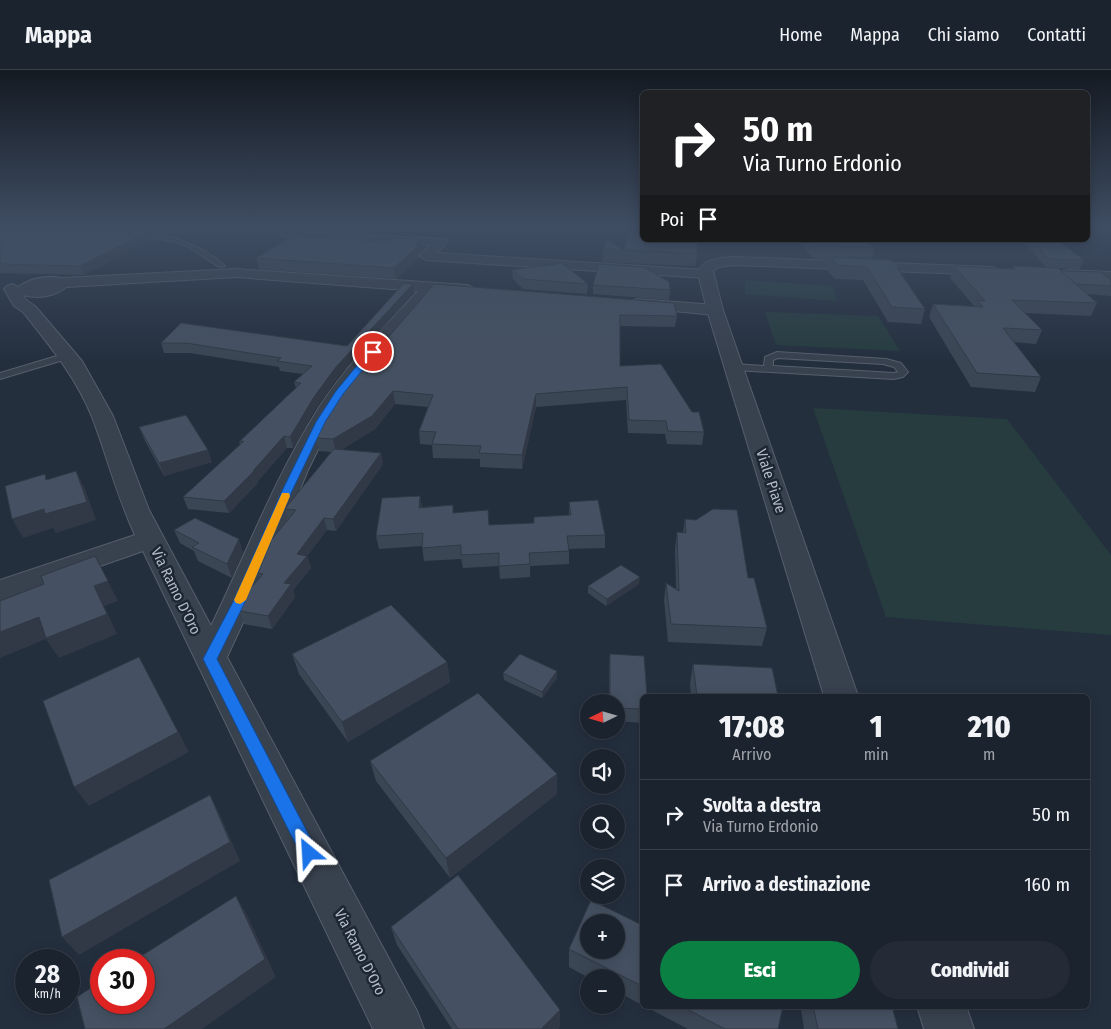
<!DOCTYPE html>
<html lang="it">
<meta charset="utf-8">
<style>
body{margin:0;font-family:"Fira Sans Condensed",sans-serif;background:#242b36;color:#f1f3f6;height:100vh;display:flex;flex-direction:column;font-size:19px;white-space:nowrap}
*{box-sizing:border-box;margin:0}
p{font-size:16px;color:#a0a4aa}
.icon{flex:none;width:28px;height:28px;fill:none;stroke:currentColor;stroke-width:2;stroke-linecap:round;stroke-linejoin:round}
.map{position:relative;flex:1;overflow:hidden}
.drawer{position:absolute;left:640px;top:624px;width:450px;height:315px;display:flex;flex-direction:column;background:#1b232e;border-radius:8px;box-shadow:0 2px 12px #0003,0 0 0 1px #39404a}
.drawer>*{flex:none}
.hud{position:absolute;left:640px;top:20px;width:450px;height:152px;border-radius:8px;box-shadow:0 2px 12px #0003,0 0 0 1px #39404a;background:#202124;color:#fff;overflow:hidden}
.needle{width:32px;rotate:265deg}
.buttons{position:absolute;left:580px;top:624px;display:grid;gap:10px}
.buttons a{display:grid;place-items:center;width:45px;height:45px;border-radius:50%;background:#1b232e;box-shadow:0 2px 12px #0003,0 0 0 1px #39404a;font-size:25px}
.speed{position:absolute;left:15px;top:879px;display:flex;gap:10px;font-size:25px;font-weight:700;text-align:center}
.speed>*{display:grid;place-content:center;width:65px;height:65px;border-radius:50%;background:#1b232e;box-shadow:0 2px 12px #0003,0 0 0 1px #39404a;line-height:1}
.speed small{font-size:12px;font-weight:400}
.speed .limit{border:8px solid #d22;background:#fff;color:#111}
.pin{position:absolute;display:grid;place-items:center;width:42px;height:42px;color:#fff;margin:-21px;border:2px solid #fff;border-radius:50%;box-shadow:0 1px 5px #0007}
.me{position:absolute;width:55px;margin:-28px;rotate:333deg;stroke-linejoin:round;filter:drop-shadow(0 0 4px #0008)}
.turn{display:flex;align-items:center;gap:18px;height:105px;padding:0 20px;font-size:22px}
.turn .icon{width:65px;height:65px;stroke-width:2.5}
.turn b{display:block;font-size:35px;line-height:42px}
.then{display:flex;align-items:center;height:48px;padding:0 20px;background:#0003;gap:10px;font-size:19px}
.eta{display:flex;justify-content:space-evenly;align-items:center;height:85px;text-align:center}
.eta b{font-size:30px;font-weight:800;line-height:35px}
.primary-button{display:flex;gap:10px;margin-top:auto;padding:10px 20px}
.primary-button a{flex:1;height:58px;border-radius:30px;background:#0b8043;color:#fff;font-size:20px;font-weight:800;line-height:58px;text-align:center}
.primary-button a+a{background:#242b36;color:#f1f3f6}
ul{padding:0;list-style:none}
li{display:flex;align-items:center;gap:15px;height:70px;padding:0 20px;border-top:1px solid #39404a}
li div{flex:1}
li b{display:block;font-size:19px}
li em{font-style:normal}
header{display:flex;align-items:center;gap:30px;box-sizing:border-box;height:70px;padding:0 25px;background:#1b232e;border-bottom:1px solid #39404a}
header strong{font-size:24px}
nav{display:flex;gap:28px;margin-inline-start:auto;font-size:18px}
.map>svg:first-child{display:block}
.green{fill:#263c3f}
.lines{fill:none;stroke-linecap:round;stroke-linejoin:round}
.service-casing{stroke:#565f6c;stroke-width:2}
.minor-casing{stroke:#565f6c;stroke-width:2}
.tertiary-casing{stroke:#565f6c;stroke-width:2}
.service{fill:#38414e;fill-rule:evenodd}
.minor{fill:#38414e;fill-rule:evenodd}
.tertiary{fill:#38414e;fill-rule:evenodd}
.wall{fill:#3b4654}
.shaded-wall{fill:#303945}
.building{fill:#455162;stroke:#303945;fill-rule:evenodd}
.route{fill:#1a73e8;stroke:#114b97}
.slow{fill:#f59e0b}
.labels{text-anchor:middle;stroke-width:5;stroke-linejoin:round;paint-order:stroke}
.street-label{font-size:15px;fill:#b4bcc9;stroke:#1d2633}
</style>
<header>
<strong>Mappa</strong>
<nav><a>Home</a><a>Mappa</a><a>Chi siamo</a><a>Contatti</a></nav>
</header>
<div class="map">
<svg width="1111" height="959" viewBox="0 0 1111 959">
<rect width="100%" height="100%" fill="#242f3e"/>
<!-- green -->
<g class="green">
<polygon points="745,210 833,216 837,231 745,224"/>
<polygon points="765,242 878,246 900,281 776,275"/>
<polygon points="813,338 1007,349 1111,485 1111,565 886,547"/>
</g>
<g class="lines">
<!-- service casing -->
<g class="service-casing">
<g id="service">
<path d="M97 156C138 156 194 167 225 196L219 197 189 177 176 172Z"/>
<path d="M777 282 886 289 901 293 908 302 903 307 894 309 734 300 729 297 734 294 764 296 765 287ZM778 288 883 294 894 297 898 302 894 303 773 296V290Z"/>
<polygon points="67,283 72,286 70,288 0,309 0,303"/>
</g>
</g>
<!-- minor casing -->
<g class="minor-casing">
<g id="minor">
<polygon points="282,156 294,156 293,161 296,162 446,169 447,172 437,183 705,200 710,201 712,204 710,207 705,208 426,190 419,186 430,175 295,170 282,166 280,163"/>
<path d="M236 199 467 215 472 217 475 220 472 223 467 225 434 222 370 298 338 339 308 400 255 527 227 587 417 941 424 959H373L143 481 0 531V510L135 465C117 427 107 386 92 347 76 307 50 276 23 242L14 236 4 219 7 216 12 214 18 217C31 208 46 205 62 208ZM236 207 418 221C385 256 344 298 318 339 275 407 246 484 211 556L149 440 113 346 82 291 35 236 26 230 23 225C37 229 55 227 66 217Z"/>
<polygon points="637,229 715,235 721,237 723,240 721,243 715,245 631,237 629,234 631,231"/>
</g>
</g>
<!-- tertiary casing -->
<g class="tertiary-casing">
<g id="tertiary">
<path d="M734 187 991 197 996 198 998 201 996 204 991 205 734 195 719 197 713 201 723 240 858 626H824L707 240 698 204C701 188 720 188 734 187Z"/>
<polygon points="1068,200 1111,202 1111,210 1063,207 1061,204 1063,201"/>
<polygon points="917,936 966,936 974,959 924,959"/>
</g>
</g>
<!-- service -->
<use href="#service" class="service"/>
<!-- minor -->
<use href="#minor" class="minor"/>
<!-- tertiary -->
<use href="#tertiary" class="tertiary"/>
</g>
<!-- wall -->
<g class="wall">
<polygon points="0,156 149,161 152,169 84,205 0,203"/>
<polygon points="130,156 189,156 167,164"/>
<polygon points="421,169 423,180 418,185 418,188 396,209 259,199 256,188 387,172"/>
<polygon points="796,170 865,170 875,178 872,189 900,198 899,201 925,239 921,254 888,252 863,210 835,209 827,200 829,189 814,188"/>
<polygon points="1022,170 1057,170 1084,190 1080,199 1058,198 1061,201 1111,210 1111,226 1087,224 1097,233 1091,246 1025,243 1042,260 1036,274 1014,272 1041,307 1035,322 971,317 929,247 933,234 974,236 950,208 954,196 1012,199 1013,196 1046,197"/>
<polygon points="603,179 624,180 697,183 695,196 623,193 602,192"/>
<polygon points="512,200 588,214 587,224 523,219 513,209"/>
<polygon points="434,214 677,246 675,257 620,256 620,296 704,362 702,375 667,374 665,364 628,363 626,330 536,337 522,399 480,397 480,389 433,388 432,375 420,374 419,361 428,337 395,334 375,359 341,380 381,383 383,394 336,461 327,460 307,486 311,498 293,520 295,527 272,559 244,554 240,541 259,508 258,503 288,449 285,439 331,382 319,381 316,368"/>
<polygon points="593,215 670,220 669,230 593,224"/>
<polygon points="414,223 338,307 316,338 293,378 287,378 258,411 258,413 229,443 188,439 183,427 240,375 239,372 296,318 294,312 303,304 280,301 279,297 190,283 164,283 161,273 181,253 347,276"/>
<polygon points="139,357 212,392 164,406 144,369"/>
<polygon points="420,426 422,437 453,435 453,443 489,455 534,453 569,445 569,432 605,465 605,478 569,479 569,494 530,496 530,507 500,509 499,496 463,498 461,489 424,491 422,476 379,479 376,466"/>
<polygon points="685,449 748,508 767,558 762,576 668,572 664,530 666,513 676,519 675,479 677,462 683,462"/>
<polygon points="174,460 243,482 232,508 198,491 194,481 180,473"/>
<polygon points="639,514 606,536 588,523 588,516"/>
<polygon points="292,584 447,592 450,612 348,672 299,604"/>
<polygon points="610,584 642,626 642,653 616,651 616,632 609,632 609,598"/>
<polygon points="693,594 778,626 691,626 690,614"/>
<polygon points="557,601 557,608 542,628 504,610 503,603"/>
<polygon points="370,691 557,724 450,808 376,711"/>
<polygon points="642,855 642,935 616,921 616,908 589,908 569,897 569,879"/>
<polygon points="391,857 560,956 558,959 452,959 397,875"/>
<polygon points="644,936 783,936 778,959 688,959"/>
<polygon points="802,936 892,936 898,959 804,959 801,939"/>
</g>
<!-- shaded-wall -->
<g class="shaded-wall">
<polygon points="164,156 189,156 167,164"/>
<polygon points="149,161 152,169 84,205 80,196"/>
<polygon points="421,169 423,180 418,185 416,174"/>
<polygon points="417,177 418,188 396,209 394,198"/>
<polygon points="413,214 414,223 338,307 316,338 293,378 290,367 314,327 336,297"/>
<polygon points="393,321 395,334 375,359 336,383 333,369"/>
<polygon points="536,324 536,337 522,399 522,385"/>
<polygon points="284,366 287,378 258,411 258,413 229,443 224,431"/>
<polygon points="208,380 212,392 164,406 159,393"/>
<polygon points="381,383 383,394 336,461 333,449"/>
<polygon points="76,401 85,419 96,450 56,463 53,458 23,468 12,449"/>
<polygon points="420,426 422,439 419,438"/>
<polygon points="324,448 327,460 307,486 311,498 293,520 295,527 272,559 268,546 284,513 297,484"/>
<polygon points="239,469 243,482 232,508 227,494"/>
<polygon points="95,486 118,531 104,536 117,564 59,588 46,569 0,588 0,562 94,516"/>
<polygon points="640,507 639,514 606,536 607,529"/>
<polygon points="139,587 189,682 89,736 74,717"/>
<polygon points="447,592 450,612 348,672 342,652"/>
<polygon points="557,601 557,608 542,628 542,622"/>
<polygon points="557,704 557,724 450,808 446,788"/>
<polygon points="210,725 220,745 240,791 79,885 62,867"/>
<polygon points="236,826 247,845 276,907 202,959 164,959"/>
<polygon points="560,940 560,956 558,959 541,959"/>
</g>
<!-- building -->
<g class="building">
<polygon points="0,156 125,156 149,161 80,196 0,194"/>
<polygon points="631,156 642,156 642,170 697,170 697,183 624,180"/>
<polygon points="293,166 387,172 393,168 421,169 416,174 417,177 394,198 256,188"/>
<polygon points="606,169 624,180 603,179"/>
<polygon points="812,170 865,170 875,178 817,175"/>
<polygon points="1032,170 1057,170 1084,190 1050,189"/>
<polygon points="830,187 891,190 900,198 897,198 925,239 892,237 867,197 838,195"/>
<polygon points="562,193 588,214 523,209 512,200"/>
<polygon points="599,194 644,197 669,212 670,220 593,215"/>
<polygon points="954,196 1015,199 1013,196 1058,198 1097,233 1012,230 1042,260 1003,258 1041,307 977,303 933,234 983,237 977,230 985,231"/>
<polygon points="1061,201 1101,202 1111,210 1111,216 1076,214"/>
<polygon points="404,213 413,214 336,297 314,327 290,367 284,366 253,401 254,401 224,431 183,427 244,371 239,372 301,313 294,312 312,296 277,291 281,288 186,273 161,273 181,253 347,276"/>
<polygon points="434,214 674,233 677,246 620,245 620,296 661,294 692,342 699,342 704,362 668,361 666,351 629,350 627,317 536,324 522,385 479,383 481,376 432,374 436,362 419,361 433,325 393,321 372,346 333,369 316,368 337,327"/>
<polygon points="186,345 208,380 159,393 139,357"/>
<polygon points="334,379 381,383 333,449 324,448 297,484 307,486 284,513 291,514 268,546 240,541 250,519 263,504 258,503 272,469 296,440 285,439 287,436"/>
<polygon points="76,401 87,432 45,444 44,439 12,449 5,416 45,404 46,410"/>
<polygon points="420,426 419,438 453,435 453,443 488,440 489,455 534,453 534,447 571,445 569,432 598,430 605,465 567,466 569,481 529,483 530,494 499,496 499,483 461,485 461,475 422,478 423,463 376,466 382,428"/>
<polygon points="713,439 737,440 748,508 754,508 767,558 671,554 666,513 679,521 677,462 686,463 685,449 696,450"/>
<polygon points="195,448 239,469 227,494 192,477 199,473 174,460"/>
<polygon points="95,486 108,511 94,516 107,544 46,568 39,547 0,562 0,531 44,514 41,506"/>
<polygon points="621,495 640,507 607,529 588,516"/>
<polygon points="391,535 447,592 342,652 292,584"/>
<polygon points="520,584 557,601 542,622 503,603"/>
<polygon points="610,584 644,586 647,626 642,626 642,639 616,638 616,632 610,632"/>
<polygon points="139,587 178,662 74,717 43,631"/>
<polygon points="693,594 772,598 778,626 697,626"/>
<polygon points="478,623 557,704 446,788 370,691"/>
<polygon points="210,725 230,772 62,867 49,810"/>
<polygon points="458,805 560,940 541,959 458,959 391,857"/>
<polygon points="236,826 265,889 164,959 85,959 77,927 101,911 101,932 144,932 144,890 135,890"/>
<path d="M591 830 642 855V916L569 879ZM589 852H616V880H589Z"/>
<polygon points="681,936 783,936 778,959 725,959"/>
<polygon points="813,936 892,936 898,959 818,959"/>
</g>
<!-- sky -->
<linearGradient id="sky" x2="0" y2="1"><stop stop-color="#141a22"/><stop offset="0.54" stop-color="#3f4d63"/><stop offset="1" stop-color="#3f4d63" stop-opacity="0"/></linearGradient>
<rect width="1111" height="291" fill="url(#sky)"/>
<!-- route -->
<polygon class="route" points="370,280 377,282 343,324 325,352 292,421 245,532 217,589 315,777 318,783 315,789 309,791 303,789 203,589 233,532 282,421 316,352 336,321"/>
<!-- slow -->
<polygon class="slow" points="282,423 289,423 290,426 246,530 240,534 236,533 234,530"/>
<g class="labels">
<!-- street labels -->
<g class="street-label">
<text transform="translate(771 411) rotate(72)" y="5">Viale Piave</text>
<text transform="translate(176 521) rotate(64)" y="5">Via Ramo D'Oro</text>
<text transform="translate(360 882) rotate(63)" y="5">Via Ramo D'Oro</text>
</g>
</g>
</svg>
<div class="buttons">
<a><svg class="needle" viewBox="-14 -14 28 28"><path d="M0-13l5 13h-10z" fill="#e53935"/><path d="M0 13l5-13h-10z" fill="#a0a4aa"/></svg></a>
<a><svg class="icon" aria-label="sound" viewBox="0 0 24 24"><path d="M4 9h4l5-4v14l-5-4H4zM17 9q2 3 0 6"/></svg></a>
<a><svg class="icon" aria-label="search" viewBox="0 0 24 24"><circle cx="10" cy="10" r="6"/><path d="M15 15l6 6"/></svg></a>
<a><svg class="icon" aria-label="layers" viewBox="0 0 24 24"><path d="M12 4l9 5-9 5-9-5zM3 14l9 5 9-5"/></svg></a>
<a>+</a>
<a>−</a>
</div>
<div class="speed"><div>28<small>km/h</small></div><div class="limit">30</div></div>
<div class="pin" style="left:373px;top:282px;background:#d93025"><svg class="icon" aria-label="arrive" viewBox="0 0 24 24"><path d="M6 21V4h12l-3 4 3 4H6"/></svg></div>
<svg class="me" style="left:309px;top:783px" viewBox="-20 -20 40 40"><path d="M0-17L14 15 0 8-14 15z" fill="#1a73e8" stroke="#fff" stroke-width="4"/></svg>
<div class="hud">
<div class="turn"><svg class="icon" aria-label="right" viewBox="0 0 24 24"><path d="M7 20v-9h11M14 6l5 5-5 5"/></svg><div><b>50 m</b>Via Turno Erdonio</div></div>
<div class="then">Poi<svg class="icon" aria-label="arrive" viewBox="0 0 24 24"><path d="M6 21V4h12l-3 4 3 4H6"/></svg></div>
</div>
<section class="drawer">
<div class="eta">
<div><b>17:08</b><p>Arrivo</p></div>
<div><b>1</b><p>min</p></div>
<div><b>210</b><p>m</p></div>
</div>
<ul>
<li><svg class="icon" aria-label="right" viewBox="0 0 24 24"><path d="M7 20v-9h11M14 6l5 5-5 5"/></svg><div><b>Svolta a destra</b><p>Via Turno Erdonio</p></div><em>50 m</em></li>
<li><svg class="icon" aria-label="arrive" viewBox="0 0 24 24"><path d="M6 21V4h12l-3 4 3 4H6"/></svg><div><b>Arrivo a destinazione</b></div><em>160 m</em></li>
</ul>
<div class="primary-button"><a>Esci</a><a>Condividi</a></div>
</section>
</div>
